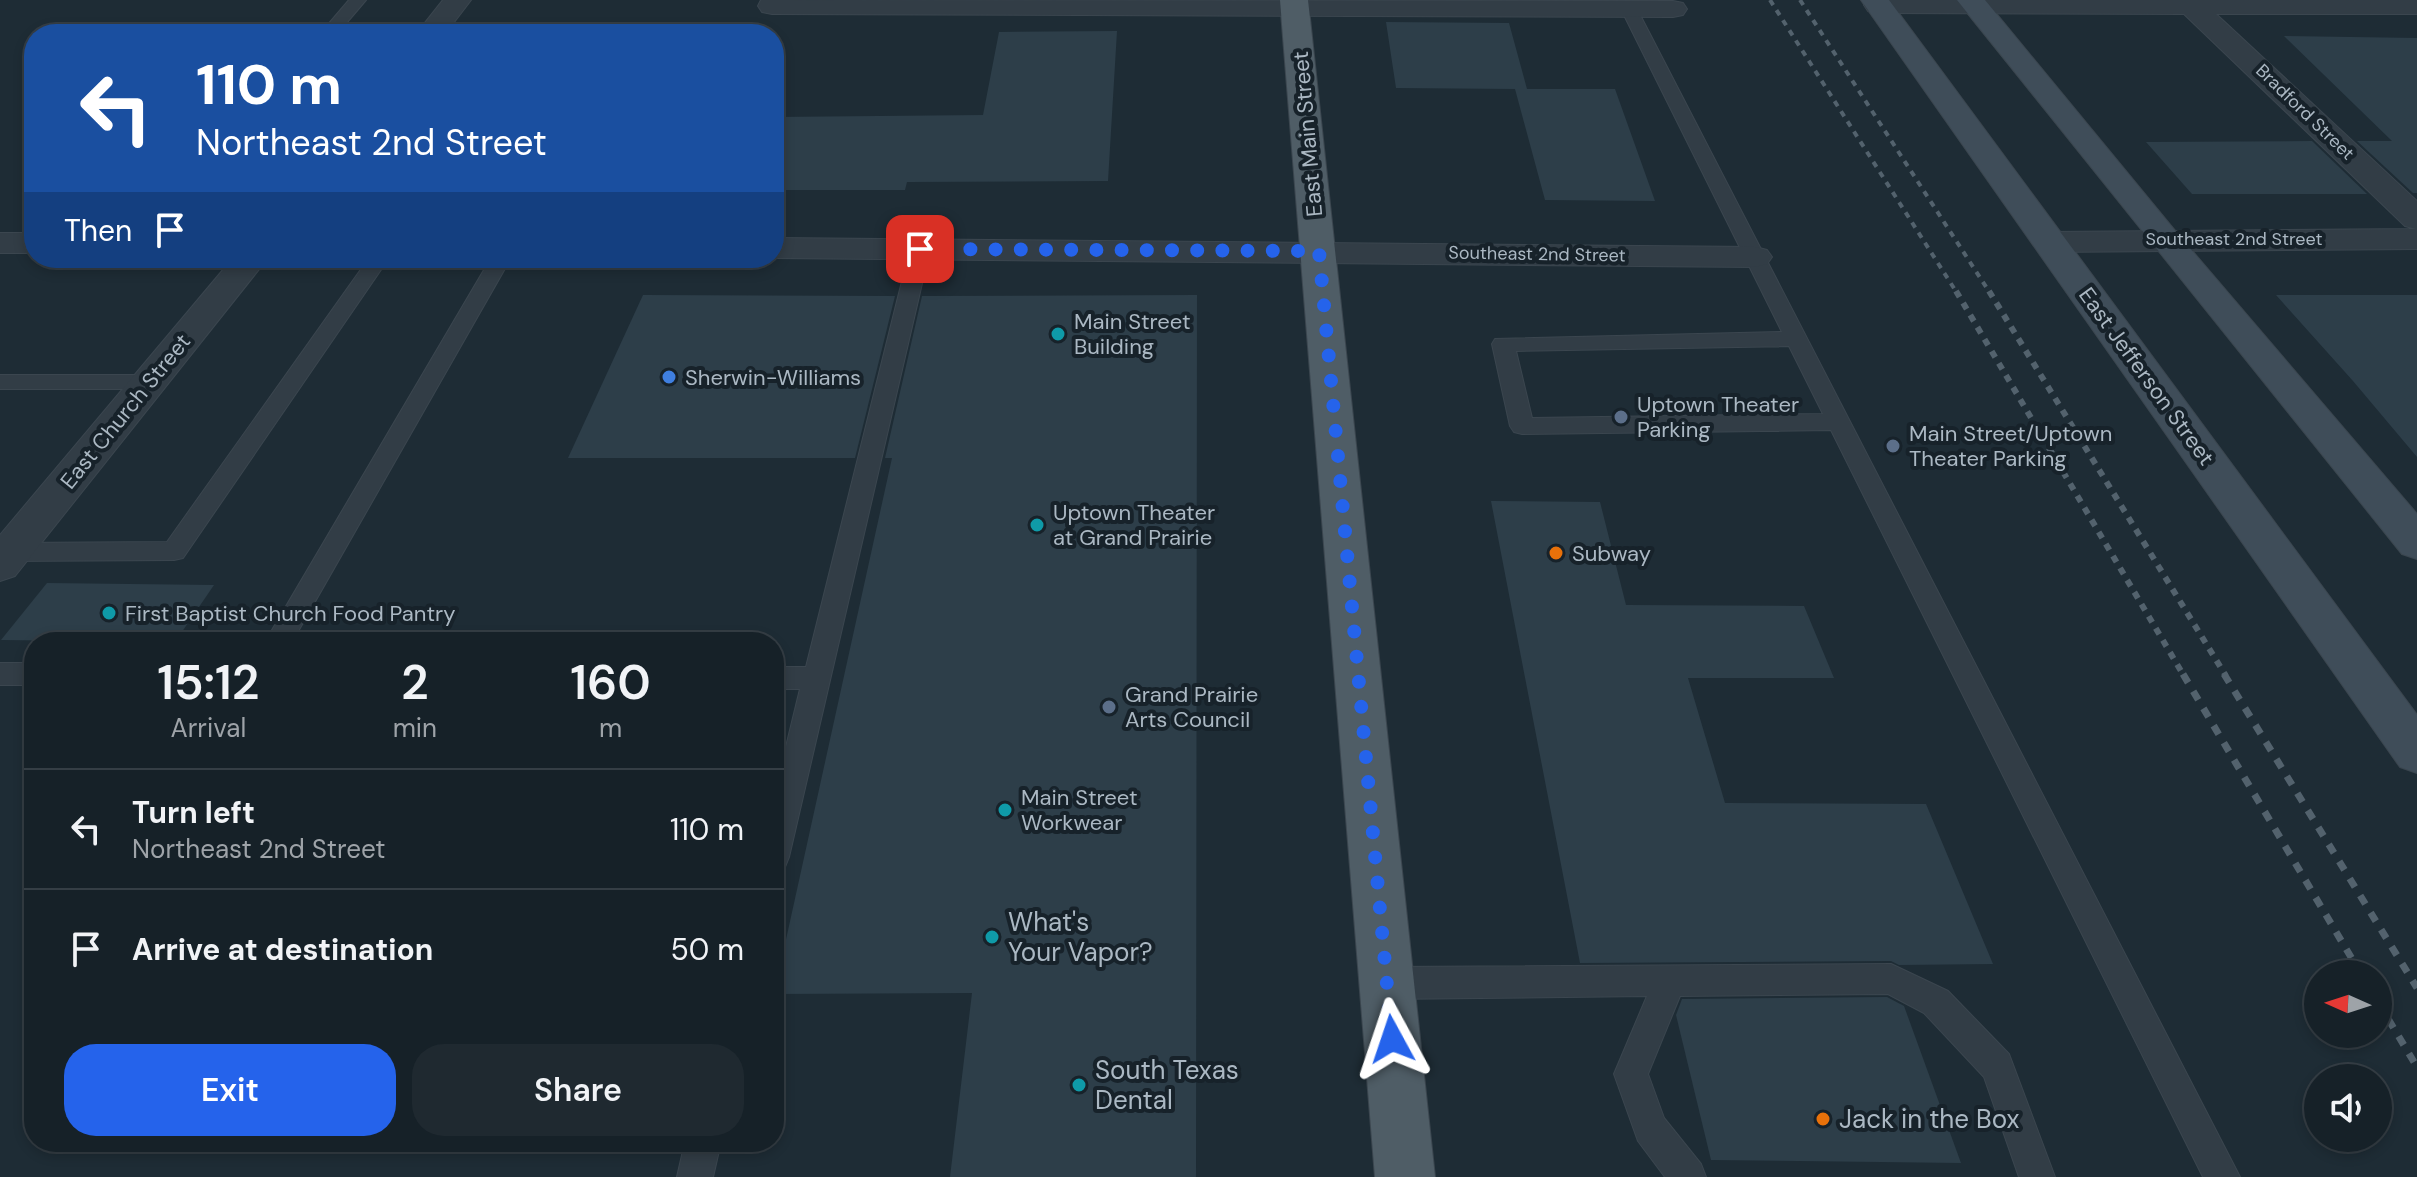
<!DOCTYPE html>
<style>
body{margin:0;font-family:"DM Sans",sans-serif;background:#1f2930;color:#f1f3f6;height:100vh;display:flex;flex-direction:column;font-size:30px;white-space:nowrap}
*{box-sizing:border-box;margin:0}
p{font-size:26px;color:#9ea3a8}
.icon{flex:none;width:44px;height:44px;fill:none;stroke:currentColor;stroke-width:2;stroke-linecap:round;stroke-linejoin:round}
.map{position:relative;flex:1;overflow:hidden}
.panel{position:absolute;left:24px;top:632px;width:760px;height:520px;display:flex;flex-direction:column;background:#162128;border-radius:32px;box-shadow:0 4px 12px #0003,0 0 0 2px #353e45}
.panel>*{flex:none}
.top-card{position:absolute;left:24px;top:24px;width:760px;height:244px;border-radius:32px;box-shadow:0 4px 12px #0003,0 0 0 2px #353e45;background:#1a4fa0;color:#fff;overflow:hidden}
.needle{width:52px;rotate:273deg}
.buttons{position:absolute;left:2304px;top:960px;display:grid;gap:16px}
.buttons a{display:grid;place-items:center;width:88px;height:88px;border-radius:50%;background:#162128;box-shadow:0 4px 12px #0003,0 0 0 2px #353e45;font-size:40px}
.pin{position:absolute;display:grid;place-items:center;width:68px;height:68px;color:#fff;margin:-34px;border-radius:16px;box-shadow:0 4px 12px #0006}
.me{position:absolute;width:88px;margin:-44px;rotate:355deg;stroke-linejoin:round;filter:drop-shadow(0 0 6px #0008)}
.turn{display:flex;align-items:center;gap:28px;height:168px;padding:0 40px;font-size:36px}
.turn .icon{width:104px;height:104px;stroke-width:2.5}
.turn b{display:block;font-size:56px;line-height:68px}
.then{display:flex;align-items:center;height:76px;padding:0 40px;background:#0003;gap:16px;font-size:30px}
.eta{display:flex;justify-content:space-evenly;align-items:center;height:136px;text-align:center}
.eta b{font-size:48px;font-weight:600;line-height:56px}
.button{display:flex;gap:16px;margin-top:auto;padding:16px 40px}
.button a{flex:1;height:92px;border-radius:32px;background:#2563eb;color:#fff;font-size:32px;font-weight:600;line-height:92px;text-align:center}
.button a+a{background:#1f2930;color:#f1f3f6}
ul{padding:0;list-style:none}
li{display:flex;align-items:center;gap:24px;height:120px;padding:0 40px;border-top:2px solid #353e45}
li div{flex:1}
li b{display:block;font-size:30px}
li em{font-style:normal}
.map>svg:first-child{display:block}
.building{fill:#2d3e49}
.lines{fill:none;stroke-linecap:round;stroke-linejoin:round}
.lane-casing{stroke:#3b464f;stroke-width:2}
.street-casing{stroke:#3b464f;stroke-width:2}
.secondary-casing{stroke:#3b464f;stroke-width:2}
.primary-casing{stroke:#3b464f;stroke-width:2}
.lane{fill:#323d46;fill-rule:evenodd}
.street{fill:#323d46;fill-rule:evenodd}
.secondary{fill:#3f4d59;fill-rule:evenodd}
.primary{fill:#4f5d66;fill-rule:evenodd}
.rail-far2{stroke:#53626d;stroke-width:4;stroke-dasharray:6 6;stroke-linecap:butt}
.rail-far1{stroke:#53626d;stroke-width:6;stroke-dasharray:7 7;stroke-linecap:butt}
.rail{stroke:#53626d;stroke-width:7;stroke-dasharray:10 10;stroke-linecap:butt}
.route{stroke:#2563eb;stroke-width:14;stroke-dasharray:0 25.2}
.culture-dot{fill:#0f9aa8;stroke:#17222a;stroke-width:3}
.shop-dot{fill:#3f7fe0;stroke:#17222a;stroke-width:3}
.service-dot{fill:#5c6f8a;stroke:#17222a;stroke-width:3}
.food-dot{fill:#e8710a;stroke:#17222a;stroke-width:3}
.labels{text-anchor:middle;stroke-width:8;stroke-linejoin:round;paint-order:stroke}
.far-street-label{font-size:18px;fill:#abb8c3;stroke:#17222a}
.street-label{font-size:22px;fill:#abb8c3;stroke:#17222a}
.poi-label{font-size:22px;fill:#abb8c3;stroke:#17222a;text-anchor:start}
.near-poi-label{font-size:26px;fill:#abb8c3;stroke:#17222a;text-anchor:start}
</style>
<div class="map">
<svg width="2417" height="1177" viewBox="0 0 2417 1177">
<rect width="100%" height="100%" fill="#1e2c35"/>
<!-- building -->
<g class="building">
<polygon points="1386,22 1509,23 1527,89 1615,89 1655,201 1545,200 1515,89 1396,88"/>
<polygon points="1117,31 1108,181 907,182 905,190 774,190 774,117 983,115 999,32"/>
<polygon points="2284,36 2417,38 2417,193 2413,193 2357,141 2392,141"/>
<polygon points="2312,141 2367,194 2192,194 2146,142"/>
<polygon points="643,295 895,296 855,458 568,458"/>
<polygon points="1197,295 1196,1177 950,1177 972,993 774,994 892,458 885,458 922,296"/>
<polygon points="2276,295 2417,295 2417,457 2353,381"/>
<polygon points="1491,501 1600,502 1626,605 1804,606 1834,678 1688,678 1725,803 1926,804 1993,964 1899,965 1891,961 1580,963"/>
<polygon points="47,583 214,585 175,642 1,640"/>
<polygon points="1887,997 1904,1006 1961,1163 1711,1160 1676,1015 1682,999"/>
</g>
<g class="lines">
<!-- lane casing -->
<g class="lane-casing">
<g id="lane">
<polygon points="349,0 366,0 337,34 320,34"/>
<path d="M1629 4 1637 9 2240 1177H2203L1831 430 1522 434 1514 432 1510 426 1492 344 1495 339 1782 332 1621 9ZM1789 346 1823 414 1532 418 1516 351Z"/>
<polygon points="920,243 930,249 789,857 785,867 774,871 774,796 800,689 774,689 774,667 806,667 910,249"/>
<polygon points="369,258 389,258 183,558 174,560 10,561 1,559 0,547 10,543 167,542"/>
<polygon points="491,258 511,258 292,642 265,642"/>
<polygon points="0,375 148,375 156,377 159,382 156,387 148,389 0,389"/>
<rect x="0" y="663" width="34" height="22"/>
<polygon points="1891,964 1948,991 2009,1054 2055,1177 2019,1177 1984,1077 1924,1013 1888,994 1680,996 1648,1074 1664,1118 1701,1164 1706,1177 1665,1177 1638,1141 1614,1074 1647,996 1387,999 1375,994 1371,983 1375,972 1387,967"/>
<polygon points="685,1142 721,1142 713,1177 677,1177"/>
</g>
</g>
<!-- street casing -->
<g class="street-casing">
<g id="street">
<polygon points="443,0 471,0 445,34 416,34"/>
<polygon points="761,0 1673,1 1683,3 1687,9 1683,15 1673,17 772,14 762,12 758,6"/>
<polygon points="1868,0 2417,0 2417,14 2216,14 2417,201 2417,249 2050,252 2038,249 2033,242 2038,235 2050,232 2416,229 2405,226 2184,14 1878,13 1868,11 1864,5"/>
<rect x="0" y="233" width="34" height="20"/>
<polygon points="774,238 1755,247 1767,250 1772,257 1767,264 1755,267 774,258"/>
<polygon points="233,258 268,258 15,576 0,581 0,535"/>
</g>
</g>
<!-- secondary casing -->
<g class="secondary-casing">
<g id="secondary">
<polygon points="1861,0 1889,0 2417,715 2417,773 2400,767"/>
<polygon points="1957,0 1985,0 2176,232 2417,514 2417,559 2402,554"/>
</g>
</g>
<!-- primary casing -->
<g class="primary-casing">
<polygon id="primary" points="1280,0 1308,0 1435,1177 1375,1177"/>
</g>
<!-- lane -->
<use href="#lane" class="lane"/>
<!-- street -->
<use href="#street" class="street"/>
<!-- secondary -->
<use href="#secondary" class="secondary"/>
<!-- primary -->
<use href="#primary" class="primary"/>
<!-- rail-far2 -->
<g class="rail-far2">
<polyline points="1770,0 1957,293"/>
<polyline points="1800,0 1990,293"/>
</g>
<!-- rail-far1 -->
<g class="rail-far1">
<polyline points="1956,291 2184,676"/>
<polyline points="1989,291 2226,676"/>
</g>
<!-- rail -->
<g class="rail">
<polyline points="2183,674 2361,974"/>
<polyline points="2224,674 2417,988"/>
<polyline points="2378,1002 2417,1067"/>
</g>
</g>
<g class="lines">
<!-- route -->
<polyline class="route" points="920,249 1319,251 1392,1039"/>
</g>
<!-- markers -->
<g class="culture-dot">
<circle cx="1058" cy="334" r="8"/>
<circle cx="1037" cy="525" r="8"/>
<circle cx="109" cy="613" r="8"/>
<circle cx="1005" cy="810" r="8"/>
<circle cx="992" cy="937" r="8"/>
<circle cx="1079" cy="1085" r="8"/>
</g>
<circle class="shop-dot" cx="669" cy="377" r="8"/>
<g class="service-dot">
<circle cx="1621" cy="417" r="8"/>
<circle cx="1893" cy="446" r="8"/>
<circle cx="1109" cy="707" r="8"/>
</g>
<g class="food-dot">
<circle cx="1556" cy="553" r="8"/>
<circle cx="1823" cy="1119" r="8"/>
</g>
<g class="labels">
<!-- far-street labels -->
<g class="far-street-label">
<text transform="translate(2305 112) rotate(44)" y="6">Bradford Street</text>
<text x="2234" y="245">Southeast 2nd Street</text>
<text transform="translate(1537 254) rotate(1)" y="6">Southeast 2nd Street</text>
</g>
<!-- street labels -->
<g class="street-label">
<text transform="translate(1307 134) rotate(-95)" y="8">East Main Street</text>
<text transform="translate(2147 376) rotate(54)" y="8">East Jefferson Street</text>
<text transform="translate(125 411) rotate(-51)" y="8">East Church Street</text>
</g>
<!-- poi labels -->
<g class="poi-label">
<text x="1074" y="329">Main Street<tspan x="1074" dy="25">Building</tspan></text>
<text x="685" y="385">Sherwin-Williams</text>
<text x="1637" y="412">Uptown Theater<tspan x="1637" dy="25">Parking</tspan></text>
<text x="1909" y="441">Main Street/Uptown<tspan x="1909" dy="25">Theater Parking</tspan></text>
<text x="1053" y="520">Uptown Theater<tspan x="1053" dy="25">at Grand Prairie</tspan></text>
<text x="1572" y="561">Subway</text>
<text x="125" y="621">First Baptist Church Food Pantry</text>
<text x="1125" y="702">Grand Prairie<tspan x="1125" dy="25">Arts Council</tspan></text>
<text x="1021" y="805">Main Street<tspan x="1021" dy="25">Workwear</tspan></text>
</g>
<!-- near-poi labels -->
<g class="near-poi-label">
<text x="1008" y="931">What's<tspan x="1008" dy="30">Your Vapor?</tspan></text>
<text x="1095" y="1079">South Texas<tspan x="1095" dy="30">Dental</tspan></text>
<text x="1839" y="1128">Jack in the Box</text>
</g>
</g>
</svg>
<div class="buttons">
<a><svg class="needle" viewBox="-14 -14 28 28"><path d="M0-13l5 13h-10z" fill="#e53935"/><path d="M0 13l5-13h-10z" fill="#9ea3a8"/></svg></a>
<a><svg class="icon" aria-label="sound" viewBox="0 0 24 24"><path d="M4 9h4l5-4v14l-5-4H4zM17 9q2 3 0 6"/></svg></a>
</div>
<div class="pin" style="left:920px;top:249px;background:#d93025"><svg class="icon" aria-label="arrive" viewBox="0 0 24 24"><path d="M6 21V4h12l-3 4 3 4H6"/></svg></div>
<svg class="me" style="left:1392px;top:1039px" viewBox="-20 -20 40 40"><path d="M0-17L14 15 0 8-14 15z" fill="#2563eb" stroke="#fff" stroke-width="4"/></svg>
<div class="top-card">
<div class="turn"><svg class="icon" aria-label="left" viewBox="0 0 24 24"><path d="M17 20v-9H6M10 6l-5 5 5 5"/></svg><div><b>110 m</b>Northeast 2nd Street</div></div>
<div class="then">Then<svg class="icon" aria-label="arrive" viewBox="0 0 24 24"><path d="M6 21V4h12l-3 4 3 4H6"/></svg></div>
</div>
<section class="panel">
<div class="eta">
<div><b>15:12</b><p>Arrival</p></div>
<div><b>2</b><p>min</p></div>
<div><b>160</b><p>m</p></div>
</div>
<ul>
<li><svg class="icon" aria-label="left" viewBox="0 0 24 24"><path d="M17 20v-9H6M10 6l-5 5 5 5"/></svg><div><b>Turn left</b><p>Northeast 2nd Street</p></div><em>110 m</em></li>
<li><svg class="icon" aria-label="arrive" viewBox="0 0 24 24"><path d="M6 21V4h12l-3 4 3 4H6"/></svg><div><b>Arrive at destination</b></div><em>50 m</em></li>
</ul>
<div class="button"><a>Exit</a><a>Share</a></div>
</section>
</div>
